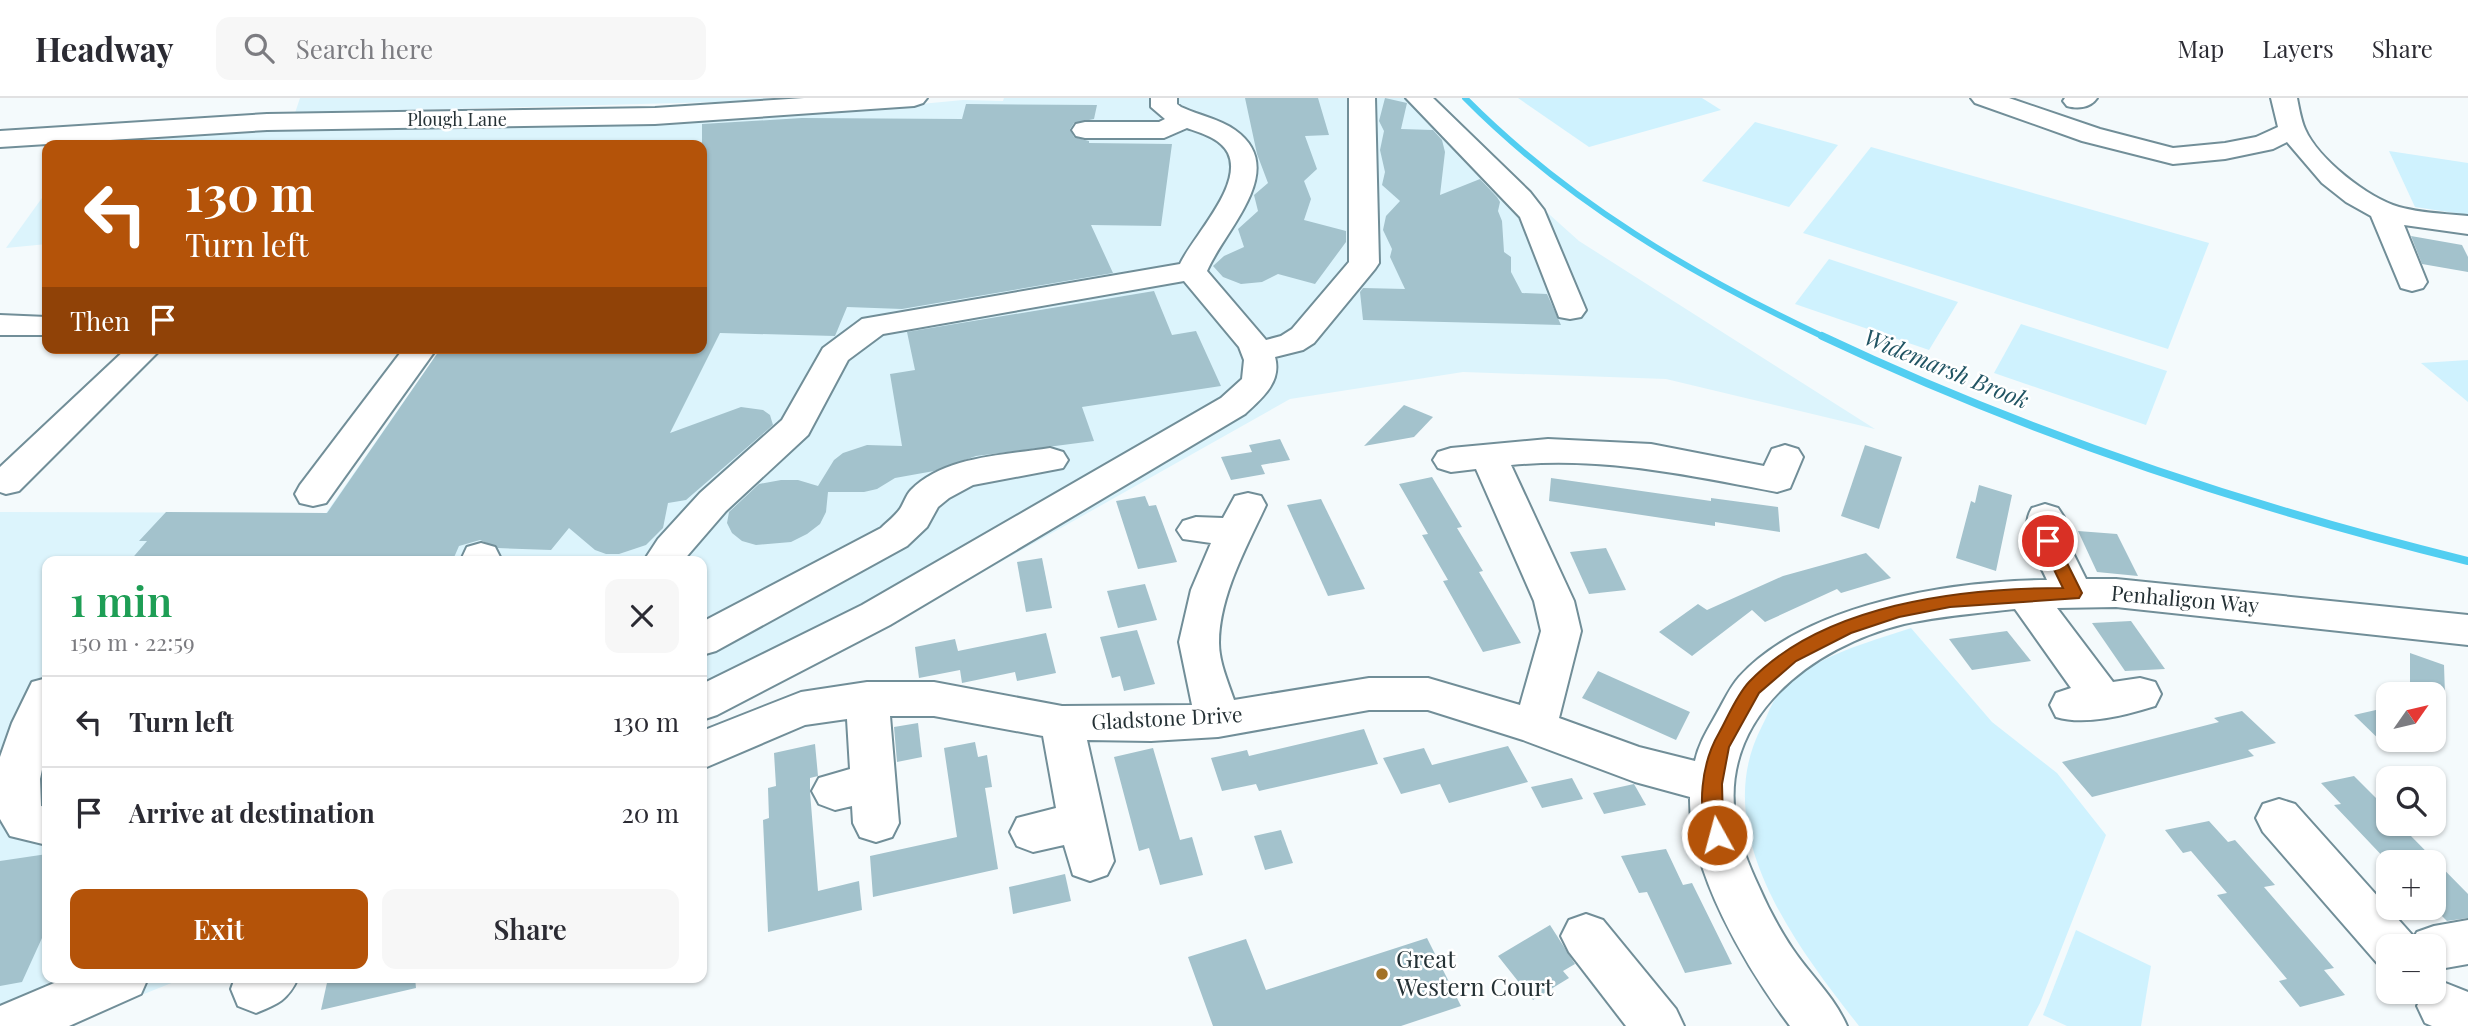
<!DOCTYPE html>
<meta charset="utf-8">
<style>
body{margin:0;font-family:"Playfair Display",serif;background:#f7f7f7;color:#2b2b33;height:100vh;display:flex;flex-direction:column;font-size:26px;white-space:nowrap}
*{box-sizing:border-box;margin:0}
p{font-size:23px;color:#7c7c81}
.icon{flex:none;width:38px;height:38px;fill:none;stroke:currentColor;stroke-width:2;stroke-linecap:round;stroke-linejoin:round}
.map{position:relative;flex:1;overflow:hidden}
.sheet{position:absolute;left:42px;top:458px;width:665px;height:427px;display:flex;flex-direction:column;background:#fff;border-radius:14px;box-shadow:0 2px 5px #0004}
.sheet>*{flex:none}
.top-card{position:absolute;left:42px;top:42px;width:665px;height:214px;border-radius:14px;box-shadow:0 2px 5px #0004;background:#b45309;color:#fff;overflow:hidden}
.needle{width:46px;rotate:56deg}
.tools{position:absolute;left:2376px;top:584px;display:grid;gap:14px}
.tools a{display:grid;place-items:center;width:70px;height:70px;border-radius:14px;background:#fff;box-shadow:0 2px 5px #0004;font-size:35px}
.pin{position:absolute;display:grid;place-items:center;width:60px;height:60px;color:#fff;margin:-30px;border:4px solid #fff;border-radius:50%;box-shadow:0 2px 7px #0007}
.me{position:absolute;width:77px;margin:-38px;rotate:353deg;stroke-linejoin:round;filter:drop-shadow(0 0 5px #0008)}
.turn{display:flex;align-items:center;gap:24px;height:147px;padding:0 28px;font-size:32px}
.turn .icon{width:91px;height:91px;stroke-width:2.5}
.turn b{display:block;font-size:49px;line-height:60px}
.then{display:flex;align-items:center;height:66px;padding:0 28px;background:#0003;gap:14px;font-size:26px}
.round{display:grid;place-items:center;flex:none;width:74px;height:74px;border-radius:14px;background:#f7f7f7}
.head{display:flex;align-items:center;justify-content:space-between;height:119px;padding:0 28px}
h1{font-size:42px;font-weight:600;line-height:52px;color:#1e9e55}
.action{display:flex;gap:14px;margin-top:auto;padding:14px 28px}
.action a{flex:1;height:80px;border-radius:14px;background:#b45309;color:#fff;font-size:28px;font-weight:600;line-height:80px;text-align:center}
.action a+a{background:#f7f7f7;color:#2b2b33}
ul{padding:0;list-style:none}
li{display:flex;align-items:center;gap:21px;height:91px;padding:0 28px;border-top:2px solid #e1e1e2}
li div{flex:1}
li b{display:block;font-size:26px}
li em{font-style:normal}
header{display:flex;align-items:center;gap:42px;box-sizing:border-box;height:98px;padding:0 35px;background:#fff;border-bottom:2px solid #e1e1e2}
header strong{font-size:33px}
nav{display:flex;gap:38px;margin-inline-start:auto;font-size:24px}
.search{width:490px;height:63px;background:#f7f7f7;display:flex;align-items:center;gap:18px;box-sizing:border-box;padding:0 24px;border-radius:14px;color:#7c7c81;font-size:26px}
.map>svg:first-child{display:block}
.built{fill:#dcf4fc}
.green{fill:#cff2fe}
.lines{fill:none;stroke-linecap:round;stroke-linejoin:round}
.stream-far1{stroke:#52cef1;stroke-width:6}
.stream{stroke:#52cef1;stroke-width:8}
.building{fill:#a3c2cc}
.minor-casing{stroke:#718e98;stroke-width:4}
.minor{fill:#fff;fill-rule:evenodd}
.route{fill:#b45309;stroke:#753606;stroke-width:2}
.poi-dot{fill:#a37227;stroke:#fff;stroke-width:2.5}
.labels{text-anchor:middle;stroke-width:5;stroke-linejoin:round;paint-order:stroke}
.far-street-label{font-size:18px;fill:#253135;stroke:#fff}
.street-label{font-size:21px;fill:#253135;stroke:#fff}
.water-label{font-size:23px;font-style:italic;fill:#215463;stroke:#fff}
.near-poi-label{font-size:24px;fill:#253135;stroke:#fff;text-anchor:start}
</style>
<header>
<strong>Headway</strong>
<div class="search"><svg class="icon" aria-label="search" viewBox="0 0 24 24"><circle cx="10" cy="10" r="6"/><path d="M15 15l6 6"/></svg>Search here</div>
<nav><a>Map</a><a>Layers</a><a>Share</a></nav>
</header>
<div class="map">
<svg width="2468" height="928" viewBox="0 0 2468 928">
<rect width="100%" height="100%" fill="#f4fafc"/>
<!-- built -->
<g class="built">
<polygon points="300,0 872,0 295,15"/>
<polygon points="1004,0 1429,0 1491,64 1579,143 1875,331 1666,281 1463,274 1290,301 878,533 702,622 702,464 47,464 47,880 184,880 64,928 0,928 0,414 326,415 441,250 702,250 702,47 80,47 84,42 259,33 826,15 963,2 1003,3"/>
<polygon points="47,93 47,146 6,150"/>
</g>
<!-- green -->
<g class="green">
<polygon points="1518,0 1702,0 1721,12 1589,49"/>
<polygon points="1755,24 1838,47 1789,109 1702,83"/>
<polygon points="1871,49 2209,145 2168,251 1803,135"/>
<polygon points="2389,53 2468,65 2468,117 2415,109"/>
<polygon points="1829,161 1958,204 1929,252 1795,206"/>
<polygon points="2021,226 2167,273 2146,327 1994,275"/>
<polygon points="2468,262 2468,304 2421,265"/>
<path d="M1911 530 1992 624 2057 675 2106 737 2040 905 2028 928H1859C1797 849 1707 733 1762 628 1768 617 1773 600 1782 591 1816 557 1867 545 1911 530Z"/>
<polygon points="2076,832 2151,868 2141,928 2067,928 2043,917"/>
</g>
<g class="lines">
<!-- stream-far1 -->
<path class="stream-far1" d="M1465 0C1568 104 1694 178 1826 240"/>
<!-- stream -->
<path class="stream" d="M1822 238C2031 337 2244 408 2468 463"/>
</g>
<!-- building -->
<g class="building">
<polygon points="1245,0 1318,0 1329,37 1305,38 1317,71 1304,83 1311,101 1304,122 1346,133 1346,144 1315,186 1278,176 1262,184 1241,186 1223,179 1213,168 1224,158 1244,149 1238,131 1258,113 1254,97 1268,85 1257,56"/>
<polygon points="1385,0 1407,5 1401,31 1433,32 1442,42 1445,54 1440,97 1480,81 1497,99 1500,104 1498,113 1502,123 1504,154 1511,159 1511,174 1522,195 1547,196 1561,227 1363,222 1360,194 1363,190 1405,191 1390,159 1392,151 1383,132 1386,118 1400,103 1382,87 1385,74 1380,52 1384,33 1379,23"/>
<polygon points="966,6 1097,7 1094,21 1074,25 1070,31 1074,39 1089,43 1089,45 1172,46 1161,128 1091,127 1113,175 902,211 847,209 835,238 720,235 670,335 741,309 763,312 770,317 773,327 686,402 668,405 663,430 646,447 619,456 606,456 595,452 569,430 551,452 498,450 480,442 459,448 452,464 129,464 147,443 139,443 166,414 327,415 441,250 702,250 702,26 802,20 962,21"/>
<polygon points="2411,138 2462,147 2468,159 2468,174 2422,166"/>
<polygon points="1154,193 1172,237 1196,233 1221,288 1082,309 1094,343 976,358 934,373 895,380 877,391 864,394 828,394 826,414 820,426 807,436 791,444 756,447 742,443 732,435 727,425 729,414 759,386 781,382 798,382 818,388 834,362 843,355 867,347 902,348 890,276 915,272 907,234"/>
<polygon points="1404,307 1433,319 1414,339 1364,348"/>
<polygon points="1280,341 1290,362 1261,367 1265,376 1231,382 1221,359 1252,354 1249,347"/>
<polygon points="1865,347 1902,359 1879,431 1841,418"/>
<polygon points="1432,379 1462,429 1457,430 1483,473 1479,474 1521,545 1483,554 1443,483 1448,482 1422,437 1428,436 1399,386"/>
<polygon points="1551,380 1711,403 1711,400 1778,409 1780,434 1715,424 1715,428 1549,403"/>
<polygon points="1979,387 2012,397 1996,473 1956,460 1971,403 1975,405"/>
<polygon points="1145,398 1149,408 1156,407 1177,464 1138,471 1116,403"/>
<polygon points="1321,401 1365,491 1328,498 1287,407"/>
<polygon points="2078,433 2117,436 2138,478 2097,474"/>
<polygon points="1606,450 1626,492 1589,496 1570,454"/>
<polygon points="1866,455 1891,480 1841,495 1837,491 1765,524 1752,512 1692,558 1659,534 1698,506 1707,512 1783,478"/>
<polygon points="1042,460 1052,510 1026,514 1017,464"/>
<polygon points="1145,486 1157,522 1118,530 1107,493"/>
<polygon points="2131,523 2165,571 2125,573 2092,525"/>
<polygon points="1137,532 1155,586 1124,593 1120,578 1112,580 1100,539"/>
<polygon points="2007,533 2031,563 1972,572 1949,541"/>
<polygon points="1046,535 1056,575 1017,583 1015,574 962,585 960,572 919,580 915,549 955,541 958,553"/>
<polygon points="2410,555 2444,567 2445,597 2410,597"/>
<polygon points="1598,573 1690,614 1676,642 1582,600"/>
<polygon points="2389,609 2389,651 2354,617"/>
<polygon points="2242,613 2276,645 2248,652 2254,658 2092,699 2062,664 2219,624 2214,620"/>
<polygon points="918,625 922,659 897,664 894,629"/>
<polygon points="1364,631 1378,666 1259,693 1256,686 1222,693 1211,660 1247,652 1249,658"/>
<polygon points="975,644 978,659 987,657 992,689 985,690 998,771 873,799 870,758 957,739 944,650"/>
<polygon points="815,646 818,678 810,680 810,694 818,793 859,783 862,812 768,834 763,722 769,720 768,690 776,688 774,655"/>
<polygon points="1508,648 1528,684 1449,705 1440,686 1401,696 1383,660 1424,650 1432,667"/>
<polygon points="1153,650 1180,742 1192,739 1203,777 1160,787 1149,750 1139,753 1114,659"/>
<polygon points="2354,678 2389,713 2389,726 2402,726 2412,736 2409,736 2468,796 2468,820 2447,823 2434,810 2434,765 2389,765 2334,707 2341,706 2321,685"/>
<polygon points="1572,680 1583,701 1542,710 1531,689"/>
<polygon points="1634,686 1646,707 1604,716 1593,695"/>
<polygon points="2209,723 2228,744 2235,742 2275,787 2264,789 2334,870 2324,872 2345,897 2300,909 2279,883 2287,881 2217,797 2227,795 2191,753 2183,755 2165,732"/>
<polygon points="1281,732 1293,765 1265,772 1254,738"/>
<polygon points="1666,751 1683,787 1692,785 1732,866 1685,875 1647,794 1639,795 1621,758"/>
<polygon points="47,756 47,829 22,884 0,888 0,763"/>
<polygon points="1065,776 1071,803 1013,816 1009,789"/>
<polygon points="1550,827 1575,866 1563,873 1569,880 1533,902 1498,858"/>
<polygon points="1427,840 1461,908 1401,928 1213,928 1188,859 1246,841 1266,892"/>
<polygon points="328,880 415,880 416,890 321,912"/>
</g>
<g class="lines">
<!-- minor casing -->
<g class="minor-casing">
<g id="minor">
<polygon points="804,0 927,0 923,5 914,8 655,26 267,32 0,49 0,33 267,16 655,10"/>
<path d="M1151 0H1177V6L1181 9C1198 17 1220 21 1235 32 1290 71 1225 131 1207 173L1266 242 1281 238 1292 231 1349 164V0H1375L1379 165 1375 171 1314 245 1303 252 1275 259C1282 284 1262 300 1245 316L890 527 717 617 702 622V586L862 507 1221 300 1242 281 1244 262 1239 249 1184 183 883 236 848 262 808 337 726 413 682 464H643L658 441 700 395 782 322 823 250 862 221 1180 166C1193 138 1244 87 1228 55 1220 40 1201 35 1187 30L1164 40H1085L1076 38 1072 32 1076 26 1085 24H1159L1165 21 1151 9Z"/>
<polygon points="1406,0 1433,0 1530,94 1544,112 1586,212 1581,219 1570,221 1559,219 1520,119"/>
<path d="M1971 0H2009L2100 31 2173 50 2225 45 2256 39 2278 29 2271 0H2297C2299 10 2301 22 2305 31 2318 61 2368 100 2399 109 2421 115 2445 116 2468 118V136L2404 127 2427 184 2423 190 2412 193 2401 190 2371 118 2346 104 2322 85 2287 44 2273 51 2225 61 2173 66 2082 43 1975 5Z"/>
<path d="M2065 0H2097C2090 10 2078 11 2067 8L2063 3Z"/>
<polygon points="0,217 47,219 47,237 0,237"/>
<polygon points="127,250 162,250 19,393 6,396 0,394 0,369"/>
<polygon points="404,250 437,250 326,405 313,408 300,405 295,396 300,387"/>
<path d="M1548 341 1651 346 1764 368 1772 351 1785 347 1798 351 1803 359 1790 390 1777 394C1689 377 1601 358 1511 367L1574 503 1581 533 1559 620 1639 649 1695 663C1699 645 1708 631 1717 615 1724 603 1730 589 1739 579 1806 505 1952 483 2047 482 2037 460 2018 432 2032 410L2045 406 2058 410 2064 419 2067 443 2086 481H2116L2468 517V547L2116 509 2057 510 2113 584 2140 580 2155 584 2161 596 2155 608C2126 617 2085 628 2056 619L2050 607 2056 595 2071 590 2015 511C1978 515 1941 518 1904 526 1814 548 1717 619 1736 724 1740 745 1750 770 1759 789 1768 810 1780 832 1792 850 1810 877 1834 898 1847 928H1790C1746 869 1689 774 1690 699L1635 684 1523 642 1428 612H1369L1218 639 1151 643 1087 642 1114 763 1107 777 1090 783 1073 777 1064 747 1033 754 1017 748 1010 734 1017 720 1056 710 1043 638 934 618H890L899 725 892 739 876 744 860 739 853 725 852 708 835 712 819 706 812 693 819 680 850 671 847 621 805 627 702 671V633L801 594 867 584H934L1062 608 1192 607 1179 544 1191 492 1211 445 1183 441 1177 432 1183 423 1196 419 1223 420 1235 398 1248 395 1261 398 1266 407C1247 448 1219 498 1219 545 1219 564 1228 584 1234 602L1369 580H1428L1520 607 1541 533 1534 503 1476 371 1451 374 1438 370 1433 362 1438 354 1451 350Z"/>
<path d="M1050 350 1063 354 1068 362 1063 370 973 387 949 400 938 409 927 429 907 448 716 553 702 557V524L881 430C887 424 895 418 900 411 904 405 906 397 911 392 944 358 1006 357 1050 350Z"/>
<polygon points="481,445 495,449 500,459 498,464 460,464 467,449"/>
<polygon points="47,580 47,648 40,681 41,708 47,709 47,747 10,738 0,721 0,659 12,625 32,584"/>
<polygon points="2279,701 2295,706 2414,839 2417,834 2434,828 2468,822 2468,866 2434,872 2434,849 2389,849 2389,869 2377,865 2263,734 2256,720 2263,706"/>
<polygon points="1586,816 1603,822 1676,911 1684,928 1626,928 1569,854 1561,838 1569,822"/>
<polygon points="66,880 148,880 141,896 69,928 0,928 0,908"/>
<path d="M235 880H298C288 902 278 906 256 915L238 908 231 891Z"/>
<polygon points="2443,884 2468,894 2468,928 2432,928 2425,925 2417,908 2424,894 2434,894 2434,887"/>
</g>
</g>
<!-- minor -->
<use href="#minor" class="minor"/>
</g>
<!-- route -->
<path class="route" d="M2048 437 2056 443 2082 495 2079 500 1950 509 1899 519 1851 535 1796 563 1759 595 1729 649 1722 686 1723 724 1727 737 1724 743 1717 745 1711 743C1695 712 1702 664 1719 635 1728 619 1736 598 1749 584 1823 506 1960 490 2063 490L2040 443Z"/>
<!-- markers -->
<circle class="poi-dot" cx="1382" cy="876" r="7"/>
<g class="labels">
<!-- far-street labels -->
<g class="far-street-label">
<text x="457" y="28">Plough Lane</text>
</g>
<!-- street labels -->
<g class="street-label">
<text transform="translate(2185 502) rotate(5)" y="7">Penhaligon Way</text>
<text transform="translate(1167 621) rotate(-3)" y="7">Gladstone Drive</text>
</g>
<!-- water labels -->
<g class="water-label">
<text transform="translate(1946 271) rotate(22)" y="8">Widemarsh Brook</text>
</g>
<!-- near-poi labels -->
<g class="near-poi-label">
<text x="1396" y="870">Great<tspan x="1396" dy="28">Western Court</tspan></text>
</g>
</g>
</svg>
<div class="tools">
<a><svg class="needle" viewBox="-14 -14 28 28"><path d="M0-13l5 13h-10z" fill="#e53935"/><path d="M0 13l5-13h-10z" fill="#7c7c81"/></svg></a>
<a><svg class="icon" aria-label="search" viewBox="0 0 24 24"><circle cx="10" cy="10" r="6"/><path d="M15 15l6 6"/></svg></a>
<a>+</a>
<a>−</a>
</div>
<div class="pin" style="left:2048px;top:443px;background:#d93025"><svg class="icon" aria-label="arrive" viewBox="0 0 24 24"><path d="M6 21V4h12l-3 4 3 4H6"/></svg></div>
<svg class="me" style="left:1717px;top:737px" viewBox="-20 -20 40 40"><circle r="17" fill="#b45309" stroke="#fff" stroke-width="3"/><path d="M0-11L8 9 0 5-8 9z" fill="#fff"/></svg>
<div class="top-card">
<div class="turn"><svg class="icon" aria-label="left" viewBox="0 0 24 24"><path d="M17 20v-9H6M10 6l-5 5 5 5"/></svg><div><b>130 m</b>Turn left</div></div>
<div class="then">Then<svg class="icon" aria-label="arrive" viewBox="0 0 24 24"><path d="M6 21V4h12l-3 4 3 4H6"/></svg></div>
</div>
<section class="sheet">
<div class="head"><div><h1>1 min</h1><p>150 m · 22:59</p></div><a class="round"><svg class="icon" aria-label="close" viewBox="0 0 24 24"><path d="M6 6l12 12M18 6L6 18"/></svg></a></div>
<ul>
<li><svg class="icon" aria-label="left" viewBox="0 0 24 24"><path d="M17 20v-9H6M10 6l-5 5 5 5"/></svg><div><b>Turn left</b></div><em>130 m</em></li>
<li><svg class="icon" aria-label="arrive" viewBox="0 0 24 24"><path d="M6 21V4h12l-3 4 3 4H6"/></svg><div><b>Arrive at destination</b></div><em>20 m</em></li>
</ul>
<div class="action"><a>Exit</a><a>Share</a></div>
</section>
</div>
